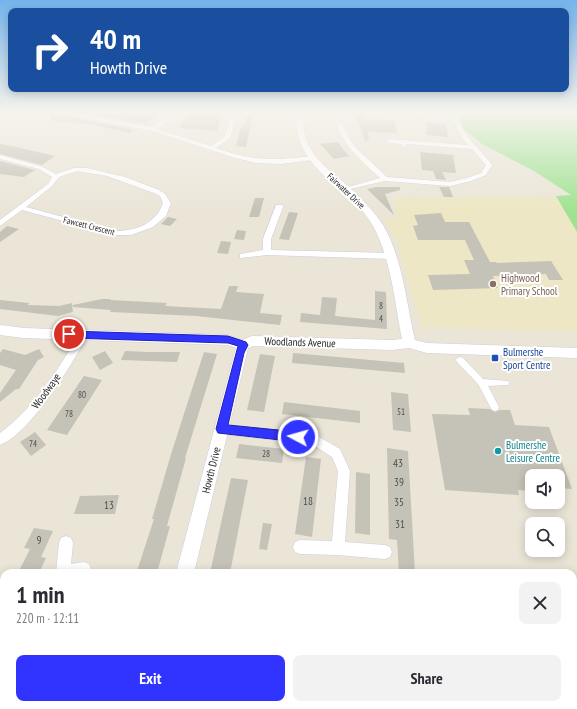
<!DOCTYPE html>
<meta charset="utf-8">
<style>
body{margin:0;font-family:"PT Sans Narrow",sans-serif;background:#f2f2f3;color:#2b2b33;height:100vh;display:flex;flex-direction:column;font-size:15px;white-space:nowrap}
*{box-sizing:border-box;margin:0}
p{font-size:13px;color:#7c7c81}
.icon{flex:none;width:22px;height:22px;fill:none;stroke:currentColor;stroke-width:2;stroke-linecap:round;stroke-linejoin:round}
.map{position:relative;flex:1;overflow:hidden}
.sheet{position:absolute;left:0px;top:569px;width:577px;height:140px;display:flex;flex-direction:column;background:#fff;border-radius:12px 12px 0 0;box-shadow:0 2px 10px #0003}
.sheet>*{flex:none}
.banner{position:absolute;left:8px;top:8px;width:561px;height:84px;border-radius:8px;box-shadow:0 2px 10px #0003;background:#1a4fa0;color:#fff;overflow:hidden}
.buttons{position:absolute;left:525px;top:469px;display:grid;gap:8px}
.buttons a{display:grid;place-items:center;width:40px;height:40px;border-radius:8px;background:#fff;box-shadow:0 2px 10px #0003;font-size:20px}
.pin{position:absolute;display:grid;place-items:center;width:34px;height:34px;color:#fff;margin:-17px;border:2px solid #fff;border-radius:50%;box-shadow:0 1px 4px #0007}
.me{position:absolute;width:44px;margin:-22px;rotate:276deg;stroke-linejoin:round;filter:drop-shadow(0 0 3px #0008)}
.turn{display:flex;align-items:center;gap:14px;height:84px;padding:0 16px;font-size:18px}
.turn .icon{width:52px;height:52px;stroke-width:2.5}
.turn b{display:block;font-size:28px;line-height:34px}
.round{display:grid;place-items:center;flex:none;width:42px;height:42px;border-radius:8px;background:#f2f2f3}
.headline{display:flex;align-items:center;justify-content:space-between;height:68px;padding:0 16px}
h1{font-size:24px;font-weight:700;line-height:30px}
.button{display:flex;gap:8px;margin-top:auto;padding:8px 16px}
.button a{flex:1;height:46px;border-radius:8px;background:#3134fe;color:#fff;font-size:16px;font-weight:700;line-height:46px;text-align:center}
.button a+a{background:#f2f2f3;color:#2b2b33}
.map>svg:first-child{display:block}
.education{fill:#ede7c5}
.green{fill:#9fe391}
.building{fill:#c5c2b7}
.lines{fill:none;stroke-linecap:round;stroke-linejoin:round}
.pedestrian-casing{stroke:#cdcde1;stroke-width:1}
.minor-casing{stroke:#cdcde1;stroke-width:1}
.tertiary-casing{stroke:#cdcde1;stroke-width:1}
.pedestrian{fill:#fff;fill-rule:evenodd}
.minor{fill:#fff;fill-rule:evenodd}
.tertiary{fill:#fff;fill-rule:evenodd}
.route{fill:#3134fe;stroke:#2022a5}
.education-dot{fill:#8d6e63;stroke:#fff;stroke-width:1.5}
.transit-dot{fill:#1a4fb4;stroke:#fff;stroke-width:1.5}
.culture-dot{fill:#0f9aa8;stroke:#fff;stroke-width:1.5}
.labels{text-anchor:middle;stroke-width:4;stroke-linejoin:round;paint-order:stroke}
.far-street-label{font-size:9px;fill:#272727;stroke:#fff}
.number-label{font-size:9px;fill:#4e4e4b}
.education-label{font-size:11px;fill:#785e54;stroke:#fff;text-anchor:start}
.street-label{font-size:11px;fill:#272727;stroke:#fff}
.transit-label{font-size:11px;fill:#164399;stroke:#fff;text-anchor:start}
.culture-label{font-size:11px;fill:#0d838f;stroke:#fff;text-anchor:start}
.near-number-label{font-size:11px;fill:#4e4e4b}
</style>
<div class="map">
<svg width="577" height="709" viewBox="0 0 577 709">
<rect width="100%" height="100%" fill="#eae5d7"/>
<!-- education -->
<g class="education">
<polygon points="556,196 577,232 577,332 422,327 396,239 382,219 397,218 393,197"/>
<polygon points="573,609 577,609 577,709 477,709 477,705 573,705"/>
</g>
<!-- green -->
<polygon class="green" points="459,111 577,111 577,232 556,196 571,195 534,171 482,144 460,126"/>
<!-- building -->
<g class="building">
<polygon points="71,111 163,111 146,124"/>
<polygon points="190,111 221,111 217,118 221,118 217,131 179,128"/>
<polygon points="354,112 364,112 365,119 394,120 397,133 368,132 369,140 365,141"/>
<polygon points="50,113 132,129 131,133 88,124 50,121"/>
<polygon points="247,116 252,118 246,147 236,146 241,127 243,127"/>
<polygon points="426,122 446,124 448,137 427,135"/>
<polygon points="338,142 343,149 349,156 334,159 320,144"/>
<polygon points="0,144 17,147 55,156 42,165 0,154"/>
<polygon points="420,152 453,155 456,173 442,172 446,180 436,179 433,171 422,170"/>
<polygon points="0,161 35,170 24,177 0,174"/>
<polygon points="376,187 400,187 400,190 385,194 394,215 367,189"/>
<polygon points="439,187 449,187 453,197 444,197"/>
<polygon points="255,198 264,198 259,217 249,217"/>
<polygon points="289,212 298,213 289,240 279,239"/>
<polygon points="441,213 445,222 469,222 490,262 496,262 497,263 551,261 563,280 549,280 546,274 493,276 498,288 433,290 428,275 470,274 464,260 474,260 465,240 418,240 413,226 418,225 414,215"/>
<polygon points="168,217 177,219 170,226 161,224"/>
<polygon points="7,226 19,229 0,242 0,232"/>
<polygon points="237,230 246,231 244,240 234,239"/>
<polygon points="221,241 231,242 228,254 217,253"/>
<polygon points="229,286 238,286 236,292 264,294 260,313 282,315 280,325 196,316 110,312 111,310 73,307 73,305 102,299 111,299 110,300 167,303 165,306 221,309"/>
<polygon points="375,291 386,292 387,329 300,322 301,313 320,315 322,297 337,298 335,316 375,320"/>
<polygon points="0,300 29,303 28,305 59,306 72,303 73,312 58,316 0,309"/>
<polygon points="3,349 25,355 39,349 44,357 38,360 19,389 16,389 0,402 0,393 16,370 0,365 0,353"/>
<polygon points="105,351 113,363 100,370 92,357"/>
<polygon points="125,351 148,352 180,352 177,362 121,360"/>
<polygon points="204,352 217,354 185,458 186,458 167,526 170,526 157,573 137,571 154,519 152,519 172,451"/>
<polygon points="293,353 404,363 405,373 292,363"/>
<polygon points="260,354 275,356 264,412 247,410"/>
<polygon points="84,376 102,380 67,435 47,430"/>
<polygon points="391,392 408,394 411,432 393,430"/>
<polygon points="284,402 360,411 360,423 282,414"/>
<polygon points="468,408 490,409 495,412 500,410 510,410 515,425 549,427 572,489 558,488 558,476 532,476 532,491 518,490 519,495 445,490 432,414 470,415"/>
<polygon points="35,432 46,445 31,456 20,442"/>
<polygon points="239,444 284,449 282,463 236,458"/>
<polygon points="387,448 408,451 415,573 399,573 397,540 389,539"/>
<polygon points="306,457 321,459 312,537 295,534"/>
<polygon points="356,472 370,474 370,535 355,533"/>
<polygon points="231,478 248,480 230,573 210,573"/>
<polygon points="119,495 115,514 74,514 80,496"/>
<polygon points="263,523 272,524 267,550 259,549"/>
<polygon points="34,528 53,531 41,557 46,558 39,573 18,573 30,549 24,548"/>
</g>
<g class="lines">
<!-- pedestrian casing -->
<g class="pedestrian-casing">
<polygon id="pedestrian" points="460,357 463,358 483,379 508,381 509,383 508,385 488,386 499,407 498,410 495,411 492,410 478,384 457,362 456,360 457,358"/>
</g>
<!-- minor casing -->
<g class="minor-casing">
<g id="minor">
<path d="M47 111H60L152 127 166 118 170 111H175L170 120 157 129 211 146 224 137 233 111H239L230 138 216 148C254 161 272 161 312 156L315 158 312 160 281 164 256 163 232 157 152 131Z"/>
<path d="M380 111H410L452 114V111H458C459 134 480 148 492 165L486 175 471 181 450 186 385 181 345 190V188L380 178C363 162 345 148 337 125L340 123 343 125 346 133 355 147 387 177 450 182 467 178 481 173 486 165 472 149 407 144 404 147 401 144 389 143 386 141 389 139 468 145 459 133 452 118Z"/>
<path d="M0 155 43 167 56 174 74 168H87L125 177 159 190 165 194 171 203 166 216 153 227 131 235H115L22 210 0 226V220L48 184 52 177 39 169 0 159ZM77 171 107 176 154 193 160 196 163 203C156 224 136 231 115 231L26 207 52 186 59 177Z"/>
<polygon points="276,205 282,205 283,207 271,239 271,250 391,253 395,256 391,259 267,255 240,258 240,254 263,250 263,239"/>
<path d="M83 331 86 332 88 335C72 364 30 434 0 445V433C34 408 59 369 80 332Z"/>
<polygon points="221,424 314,434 340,449 350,471 345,542 385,545 390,547 392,552 390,557 385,559 338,555 300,554 295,552 293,547 295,542 300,540 332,541 338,471 332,457 312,444 221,434 217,433 215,429 217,425"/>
<polygon points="66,536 71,538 73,543 71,564 84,562 89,564 91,569 89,573 56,573 59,543 61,538"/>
<polygon points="25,705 41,705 40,709 24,709"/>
</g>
</g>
<!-- tertiary casing -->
<g class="tertiary-casing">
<g id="tertiary">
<path d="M296 111H303C303 123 304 134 308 144 316 162 334 174 348 186 361 198 373 210 383 225 403 259 406 302 415 340L427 343 577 348V358L427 353 409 348 392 350 253 346 248 348 194 573H176L236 348 228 345 24 338 0 335V325L24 328 228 335 242 340 252 336 392 340 402 339C394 301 392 261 373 226 356 194 315 179 301 144 296 134 296 123 296 111Z"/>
<rect x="162" y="705" width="22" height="4"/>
</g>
</g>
<!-- pedestrian -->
<use href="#pedestrian" class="pedestrian"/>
<!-- minor -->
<use href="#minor" class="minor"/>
<!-- tertiary -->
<use href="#tertiary" class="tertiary"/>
</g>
<!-- sky -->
<linearGradient id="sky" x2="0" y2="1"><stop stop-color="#74b4ec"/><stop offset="0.53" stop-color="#f6f3ed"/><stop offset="1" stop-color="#f6f3ed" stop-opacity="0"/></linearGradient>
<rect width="577" height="211" fill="url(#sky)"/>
<!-- route -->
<polygon class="route" points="69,331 228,336 246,342 248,345 244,353 228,425 298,432 302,434 304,437 302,441 298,442 218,433 216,429 238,346 228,343 69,338 65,334"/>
<!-- markers -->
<circle class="education-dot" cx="493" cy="284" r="4"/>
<rect class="transit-dot" x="491" y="354" width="8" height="8" rx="2"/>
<circle class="culture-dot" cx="498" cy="451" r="4"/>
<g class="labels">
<!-- far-street labels -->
<g class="far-street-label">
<text transform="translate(346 191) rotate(43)" y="3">Fairwater Drive</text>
<text transform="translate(89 226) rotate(14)" y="3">Fawcett Crescent</text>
</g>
<!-- number labels -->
<g class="number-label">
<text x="381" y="309">8</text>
<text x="381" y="322">4</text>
<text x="82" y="398">80</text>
<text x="401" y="415">51</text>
<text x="69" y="417">78</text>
<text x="33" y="447">74</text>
<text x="266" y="457">28</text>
</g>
<!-- education labels -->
<g class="education-label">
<text x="501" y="282">Highwood<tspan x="501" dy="13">Primary School</tspan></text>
</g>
<!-- street labels -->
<g class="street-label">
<text transform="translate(300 342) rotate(2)" y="4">Woodlands Avenue</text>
<text transform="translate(46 391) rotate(-54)" y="4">Woodwaye</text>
<text transform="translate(211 470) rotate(-76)" y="4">Howth Drive</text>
</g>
<!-- transit labels -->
<g class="transit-label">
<text x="503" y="356">Bulmershe<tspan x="503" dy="13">Sport Centre</tspan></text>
</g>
<!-- culture labels -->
<g class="culture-label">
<text x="506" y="449">Bulmershe<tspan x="506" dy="13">Leisure Centre</tspan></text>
</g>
<!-- near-number labels -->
<g class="near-number-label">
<text x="398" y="467">43</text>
<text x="399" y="486">39</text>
<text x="308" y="505">18</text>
<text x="399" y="506">35</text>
<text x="109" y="509">13</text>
<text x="400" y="528">31</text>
<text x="39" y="544">9</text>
</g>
</g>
</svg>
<div class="buttons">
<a><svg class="icon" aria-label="sound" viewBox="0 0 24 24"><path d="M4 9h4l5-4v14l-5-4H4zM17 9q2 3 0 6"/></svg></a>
<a><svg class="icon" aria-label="search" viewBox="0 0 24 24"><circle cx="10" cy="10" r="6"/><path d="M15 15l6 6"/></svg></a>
</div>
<div class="pin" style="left:69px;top:334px;background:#d93025"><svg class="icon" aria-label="arrive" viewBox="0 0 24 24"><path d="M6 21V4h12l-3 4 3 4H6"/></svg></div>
<svg class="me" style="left:298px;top:437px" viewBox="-20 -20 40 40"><circle r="17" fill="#3134fe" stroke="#fff" stroke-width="3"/><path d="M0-11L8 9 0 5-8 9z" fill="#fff"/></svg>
<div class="banner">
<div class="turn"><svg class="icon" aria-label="right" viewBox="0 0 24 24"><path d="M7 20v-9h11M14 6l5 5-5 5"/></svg><div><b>40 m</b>Howth Drive</div></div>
</div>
<section class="sheet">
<div class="headline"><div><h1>1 min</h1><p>220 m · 12:11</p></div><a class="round"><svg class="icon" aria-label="close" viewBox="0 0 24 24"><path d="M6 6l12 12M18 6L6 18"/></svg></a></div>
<div class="button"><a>Exit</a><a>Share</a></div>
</section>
</div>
